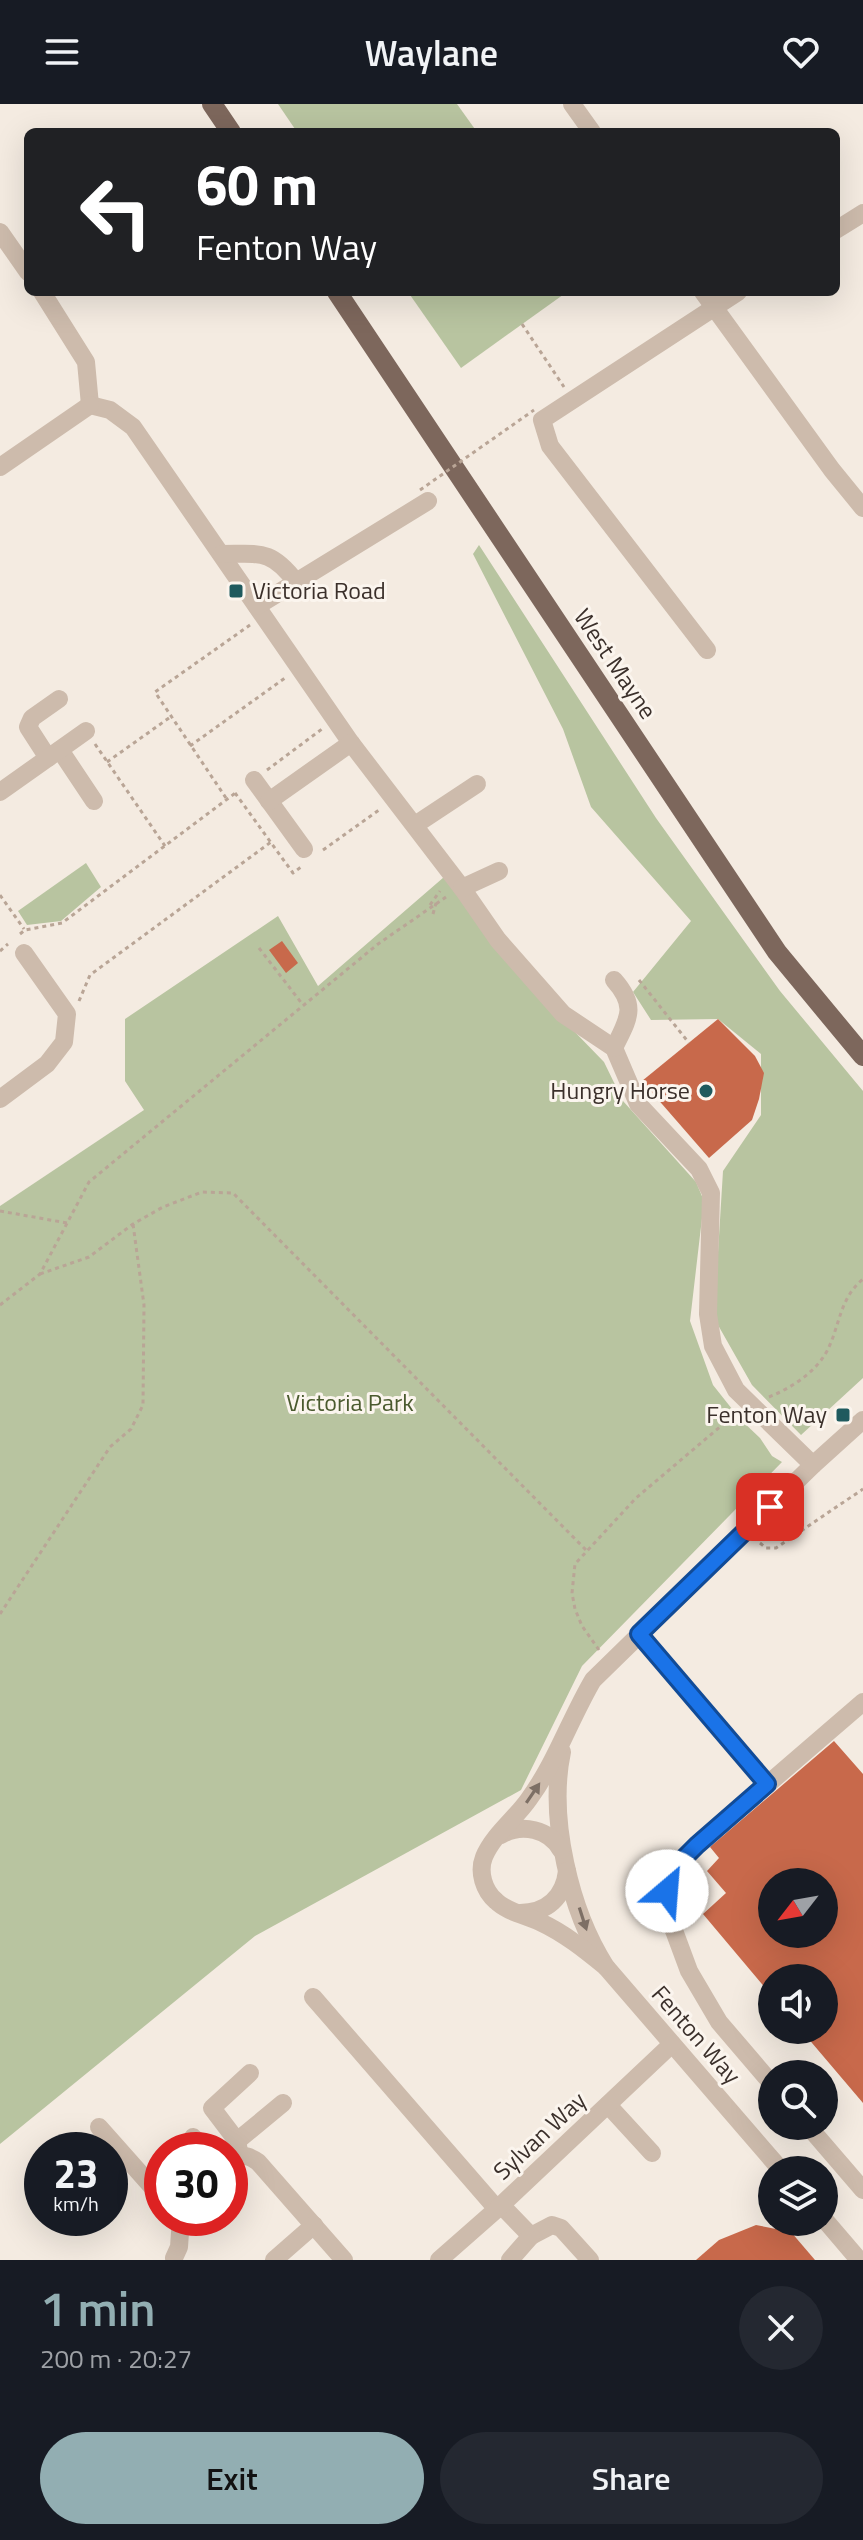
<!DOCTYPE html>
<meta charset="utf-8">
<style>
body{margin:0;font-family:"Titillium Web",sans-serif;background:#242831;color:#f1f3f6;height:100vh;display:flex;flex-direction:column;font-size:30px;white-space:nowrap}
*{box-sizing:border-box;margin:0}
p{font-size:26px;color:#9ea1a6}
.icon{flex:none;width:44px;height:44px;fill:none;stroke:currentColor;stroke-width:2;stroke-linecap:round;stroke-linejoin:round}
.map{position:relative;height:2156px;overflow:hidden}
.side{display:flex;flex-direction:column;background:#171b24;flex:1}
.side>*{flex:none}
.guide{position:absolute;left:24px;top:24px;width:816px;height:168px;border-radius:12px;box-shadow:0 8px 32px #0002;background:#202124;color:#fff;overflow:hidden}
.needle{width:52px;rotate:239deg}
.tools{position:absolute;left:758px;top:1764px;display:grid;gap:16px}
.tools a{display:grid;place-items:center;width:80px;height:80px;border-radius:50%;background:#171b24;box-shadow:0 8px 32px #0002;font-size:40px}
.speed{position:absolute;left:24px;top:2028px;display:flex;gap:16px;font-size:40px;font-weight:700;text-align:center}
.speed>*{display:grid;place-content:center;width:104px;height:104px;border-radius:50%;background:#171b24;box-shadow:0 8px 32px #0002;line-height:1}
.speed small{font-size:20px;font-weight:400}
.speed .limit{border:12px solid #d22;background:#fff;color:#111}
.pin{position:absolute;display:grid;place-items:center;width:68px;height:68px;color:#fff;margin:-34px;border-radius:16px;box-shadow:0 4px 12px #0006}
.me{position:absolute;width:88px;margin:-44px;rotate:27deg;stroke-linejoin:round;filter:drop-shadow(0 0 6px #0008)}
.turn{display:flex;align-items:center;gap:28px;height:168px;padding:0 40px;font-size:36px}
.turn .icon{width:104px;height:104px;stroke-width:2.5}
.turn b{display:block;font-size:56px;line-height:68px}
.round{display:grid;place-items:center;flex:none;width:84px;height:84px;border-radius:42px;background:#242831}
.headline{display:flex;align-items:center;justify-content:space-between;height:136px;padding:0 40px}
h1{font-size:48px;font-weight:600;line-height:60px;color:#92aeb2}
.cta{display:flex;gap:16px;margin-top:auto;padding:16px 40px}
.cta a{flex:1;height:92px;border-radius:48px;background:#92aeb2;color:#111;font-size:32px;font-weight:600;line-height:92px;text-align:center}
.cta a+a{background:#242831;color:#f1f3f6}
header{display:flex;justify-content:space-between;align-items:center;height:104px;padding:0 40px;background:#171b24;font-size:36px;font-weight:600}
.map>svg:first-child{display:block}
.green{fill:#b8c4a0}
.building{fill:#c8694b;fill-rule:evenodd}
.lines{fill:none;stroke-linecap:round;stroke-linejoin:round}
.path{stroke:#b9a596;stroke-width:3;stroke-dasharray:4 4;stroke-linecap:butt}
.minor{stroke:#cdbbac;stroke-width:18}
.major{stroke:#7d675c;stroke-width:20}
.path-bridge{stroke:#b9a596;stroke-width:3;stroke-dasharray:4 4;stroke-linecap:butt}
.oneway{fill:#7d6f65}
.route-casing{stroke:#114b97;stroke-width:20}
.route{stroke:#1a73e8;stroke-width:14}
.poi-dot{fill:#1f5a5e;stroke:#fbf5ee;stroke-width:3}
.labels{text-anchor:middle;stroke-width:6;stroke-linejoin:round;paint-order:stroke}
.poi-label{font-size:24px;fill:#3b302b;stroke:#fbf5ee;text-anchor:end}
.street-label{font-size:24px;fill:#3b302b;stroke:#fbf5ee}
.park-label{font-size:24px;fill:#4a5a2e;stroke:#fbf5ee}
</style>
<header><svg class="icon" aria-label="menu" viewBox="0 0 24 24"><path d="M4 6h16M4 12h16M4 18h16"/></svg>Waylane<svg class="icon" aria-label="heart" viewBox="0 0 24 24"><path d="M12 20l-8-8c-3-5 5-10 8-4 3-6 11-1 8 4z"/></svg></header>
<div class="map">
<svg width="863" height="2156" viewBox="0 0 863 2156">
<rect width="100%" height="100%" fill="#f4ebe1"/>
<!-- green -->
<g class="green">
<polygon points="278,0 457,0 477,28 297,28"/>
<polygon points="408,188 567,188 461,264"/>
<polygon points="479,441 656,714 780,887 863,987 863,1274 801,1331 752,1281 714,1214 723,1067 761,1011 761,950 718,915 651,916 633,888 691,817 591,703 563,625 473,450"/>
<polygon points="86,759 101,783 61,817 27,821 18,807"/>
<polygon points="444,773 571,924 604,958 623,997 696,1078 704,1097 690,1217 713,1281 740,1315 760,1334 772,1352 782,1358 582,1562 521,1686 255,1832 0,2040 0,1102 144,1006 125,977 125,915 278,812 318,882"/>
</g>
<!-- building -->
<g class="building">
<polygon points="282,837 298,859 286,869 269,846"/>
<polygon points="718,915 755,952 764,969 759,995 752,1016 709,1054 642,977"/>
<path d="M834 1637 863 1670V1999L801 1926H824V1874H772V1892L703 1810 726 1789 707 1767 719 1754 710 1743ZM772 1778H824V1830H772Z"/>
<polygon points="756,2121 791,2128 815,2156 696,2156 719,2136"/>
</g>
<g class="lines">
<!-- path -->
<g class="path">
<polyline points="522,220 564,283"/>
<polyline points="95,640 165,742"/>
<polyline points="190,642 285,574"/>
<polyline points="107,658 169,614"/>
<polyline points="267,666 322,625"/>
<polyline points="235,689 293,769 301,763"/>
<polyline points="226,694 155,588 250,521"/>
<polyline points="323,746 379,706"/>
<polyline points="0,791 24,825"/>
<polyline points="430,801 440,787"/>
<polyline points="433,810 436,799"/>
<polyline points="20,830 25,826 62,819 238,687"/>
<polyline points="259,844 303,901"/>
<polyline points="0,847 8,840"/>
<polyline points="639,876 689,939"/>
<polyline points="79,897 90,871 271,738"/>
<polyline points="0,1107 67,1119"/>
<polyline points="40,1170 89,1153 133,1120 163,1103 202,1088 233,1089 586,1446"/>
<polyline points="0,1201 40,1170 89,1078 378,840 446,793"/>
<path d="M769 1293C791 1284 815 1269 827 1247 840 1222 839 1195 863 1175"/>
<polyline points="760,1439 766,1444 776,1444 863,1385"/>
<polyline points="0,1510 110,1343 131,1325 143,1301 144,1201 133,1120"/>
<polyline points="599,1546 582,1522 575,1505 572,1489 575,1460 636,1394 734,1311"/>
</g>
<!-- minor -->
<g class="minor">
<polyline points="572,0 592,28"/>
<polyline points="836,126 863,109"/>
<polyline points="0,128 28,168"/>
<polyline points="42,188 86,258 90,301"/>
<polyline points="703,188 832,366 863,404"/>
<polyline points="90,301 110,306 133,323 351,639 462,784 498,836 563,910 614,944 638,1000 699,1065 711,1089 708,1210 713,1242 736,1286 813,1361"/>
<polyline points="0,363 90,301"/>
<path d="M222 450C260 450 271 445 296 478"/>
<polyline points="257,502 428,397"/>
<polyline points="707,546 550,342 542,316 738,188"/>
<polyline points="60,646 94,697"/>
<polyline points="48,654 28,623 32,614 59,595"/>
<polyline points="254,676 304,745"/>
<polyline points="0,688 86,627"/>
<polyline points="269,697 351,639"/>
<polyline points="415,721 477,680"/>
<polyline points="462,784 499,767"/>
<path d="M614 944C628 915 638 903 614 876"/>
<polyline points="0,995 47,960 64,938 67,910 24,849"/>
<polyline points="639,1530 767,1680"/>
<path d="M562 1648C548 1714 570 1807 606 1863L781 2066"/>
<path d="M501 1731C522 1719 549 1725 561 1746"/>
<path d="M520 1809C547 1809 564 1793 567 1767"/>
<path d="M606 1863C585 1846 564 1829 540 1818 525 1811 507 1808 496 1797 484 1787 478 1768 484 1753 493 1731 516 1714 529 1695 556 1658 570 1615 593 1576L813 1361 863 1316"/>
<polyline points="313,1893 497,2105"/>
<polyline points="772,1980 719,1918 689,1867 666,1805 669,1769 697,1741 863,1598"/>
<polyline points="608,2001 652,2049"/>
<polyline points="808,2022 863,2086"/>
<polyline points="99,2023 162,2094"/>
<polyline points="193,2033 204,2046"/>
<polyline points="237,2037 283,1999"/>
<polyline points="240,2052 237,2037 212,2004 250,1969"/>
<path d="M230 2059C241 2050 246 2050 258 2058L344 2156"/>
<polyline points="501,2101 531,2132 552,2121 561,2124 590,2156"/>
<polyline points="824,2115 859,2156"/>
<polyline points="174,2154 179,2143 181,2114"/>
<polyline points="274,2156 314,2121"/>
<polyline points="439,2156 497,2105 672,1940"/>
<polyline points="510,2156 531,2132"/>
</g>
<!-- major -->
<g class="major">
<polyline points="212,0 231,28"/>
<polyline points="337,188 777,848 863,952"/>
</g>
<!-- path-bridge -->
<polyline class="path-bridge" points="420,386 534,306"/>
</g>
<!-- one-way arrows -->
<defs><path id="oneway-solid" d="M-6-.8H1V-3.2L6.5 0L1 3.2V.8H-6Z" transform="scale(2)"/></defs>
<g class="oneway">
<use href="#oneway-solid" transform="translate(533 1689) rotate(-56)"/>
<use href="#oneway-solid" transform="translate(583 1815) rotate(72)"/>
</g>
<g class="lines">
<!-- route casing -->
<g class="route-casing">
<polyline id="route" points="667,1787 669,1769 697,1741 767,1680 639,1530 770,1403"/>
</g>
<!-- route -->
<use href="#route" class="route"/>
</g>
<!-- markers -->
<g class="poi-dot">
<rect x="228" y="479" width="16" height="16" rx="4"/>
<circle cx="706" cy="987" r="8"/>
<rect x="835" y="1303" width="16" height="16" rx="4"/>
</g>
<g class="labels">
<!-- poi labels -->
<g class="poi-label">
<text x="252" y="495" text-anchor="start">Victoria Road</text>
<text x="690" y="995">Hungry Horse</text>
<text x="827" y="1319">Fenton Way</text>
</g>
<!-- street labels -->
<g class="street-label">
<text transform="translate(615 560) rotate(56)" y="8">West Mayne</text>
<text transform="translate(696 1931) rotate(49)" y="8">Fenton Way</text>
<text transform="translate(540 2032) rotate(-43)" y="8">Sylvan Way</text>
</g>
<!-- park labels -->
<g class="park-label">
<text x="350" y="1307">Victoria Park</text>
</g>
</g>
</svg>
<div class="tools">
<a><svg class="needle" viewBox="-14 -14 28 28"><path d="M0-13l5 13h-10z" fill="#e53935"/><path d="M0 13l5-13h-10z" fill="#9ea1a6"/></svg></a>
<a><svg class="icon" aria-label="sound" viewBox="0 0 24 24"><path d="M4 9h4l5-4v14l-5-4H4zM17 9q2 3 0 6"/></svg></a>
<a><svg class="icon" aria-label="search" viewBox="0 0 24 24"><circle cx="10" cy="10" r="6"/><path d="M15 15l6 6"/></svg></a>
<a><svg class="icon" aria-label="layers" viewBox="0 0 24 24"><path d="M12 4l9 5-9 5-9-5zM3 14l9 5 9-5"/></svg></a>
</div>
<div class="speed"><div>23<small>km/h</small></div><div class="limit">30</div></div>
<div class="pin" style="left:770px;top:1403px;background:#d93025"><svg class="icon" aria-label="arrive" viewBox="0 0 24 24"><path d="M6 21V4h12l-3 4 3 4H6"/></svg></div>
<svg class="me" style="left:667px;top:1787px" viewBox="-20 -20 40 40"><circle r="19" fill="#fff"/><path d="M0-13L10 11 0 6-10 11z" fill="#1a73e8"/></svg>
<div class="guide">
<div class="turn"><svg class="icon" aria-label="left" viewBox="0 0 24 24"><path d="M17 20v-9H6M10 6l-5 5 5 5"/></svg><div><b>60 m</b>Fenton Way</div></div>
</div>
</div>
<section class="side">
<div class="headline"><div><h1>1 min</h1><p>200 m · 20:27</p></div><a class="round"><svg class="icon" aria-label="close" viewBox="0 0 24 24"><path d="M6 6l12 12M18 6L6 18"/></svg></a></div>
<div class="cta"><a>Exit</a><a>Share</a></div>
</section>
